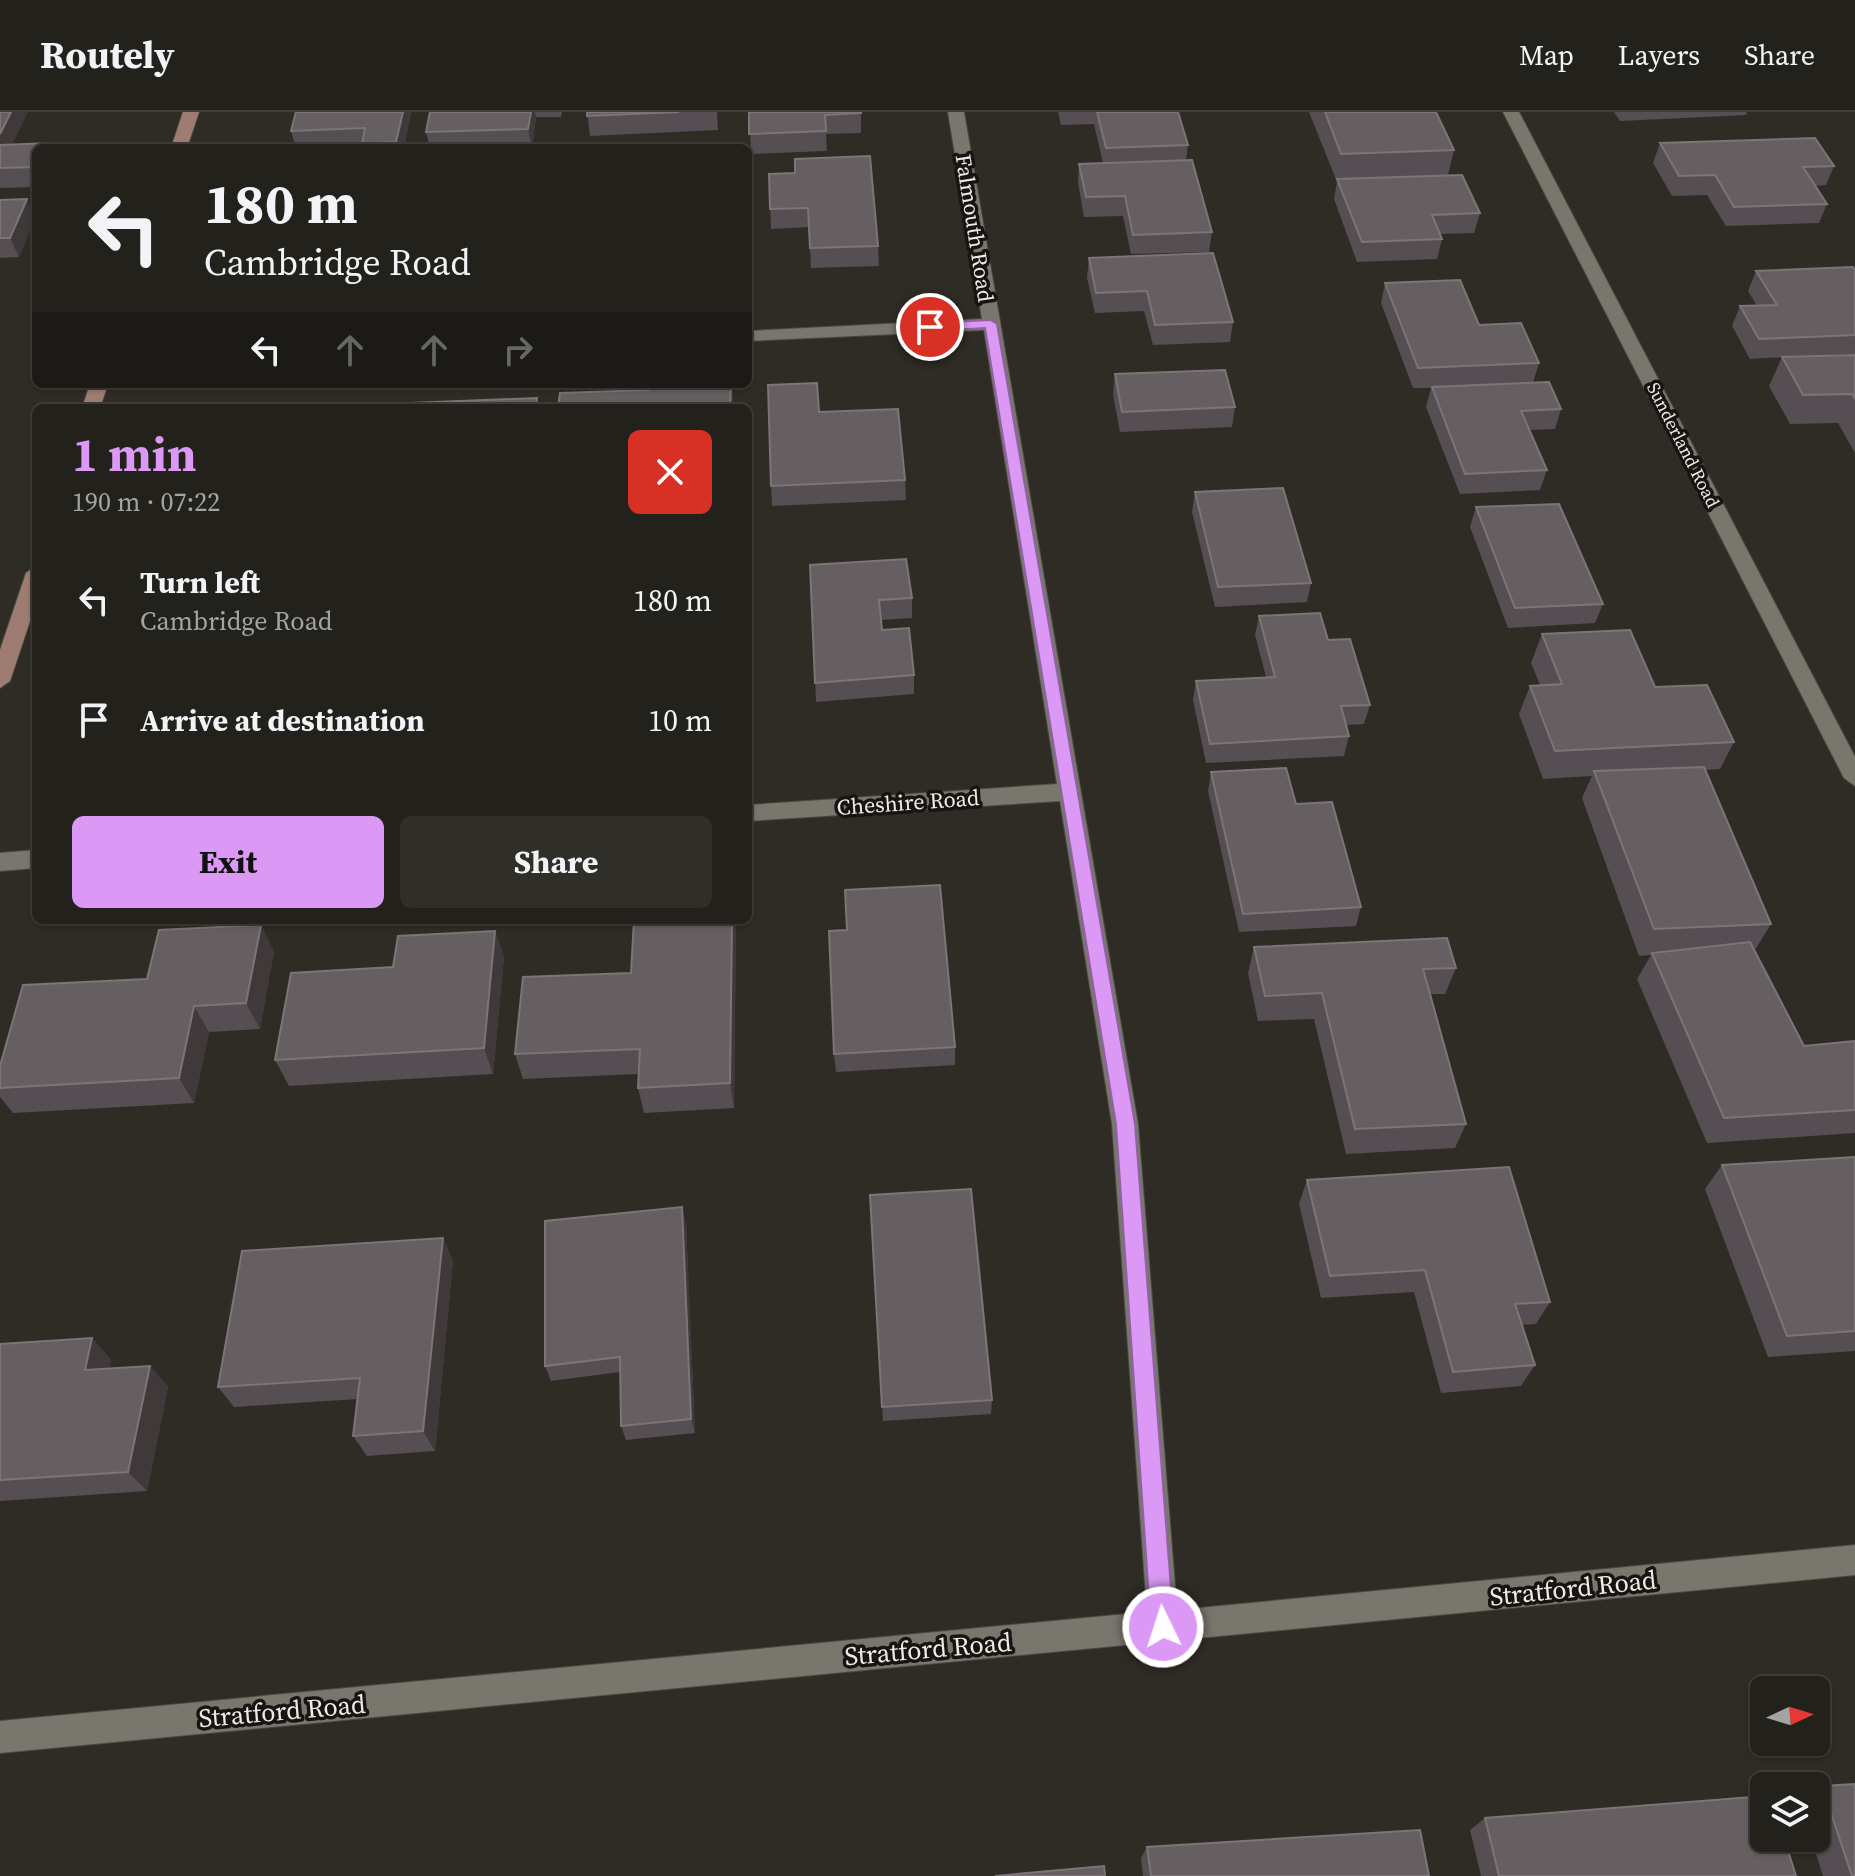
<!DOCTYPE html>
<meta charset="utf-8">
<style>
body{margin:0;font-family:"Source Serif 4",serif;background:#2f2e29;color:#f1f3f6;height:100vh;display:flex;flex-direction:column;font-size:30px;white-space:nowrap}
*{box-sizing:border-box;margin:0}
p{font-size:26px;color:#a3a3a3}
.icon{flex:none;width:44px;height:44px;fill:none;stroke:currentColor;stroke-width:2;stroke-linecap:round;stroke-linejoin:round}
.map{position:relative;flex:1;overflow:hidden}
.panel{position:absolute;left:32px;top:292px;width:720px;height:520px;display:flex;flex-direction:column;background:#23211c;border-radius:12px;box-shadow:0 2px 6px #0004,0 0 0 2px #403e3b}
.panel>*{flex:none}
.banner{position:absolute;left:32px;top:32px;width:720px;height:244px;border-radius:12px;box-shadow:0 2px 6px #0004,0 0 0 2px #403e3b;background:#23211c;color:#f1f3f6;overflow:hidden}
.needle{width:52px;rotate:86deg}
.buttons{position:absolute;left:1750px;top:1564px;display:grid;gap:16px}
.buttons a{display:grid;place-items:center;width:80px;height:80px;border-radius:12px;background:#23211c;box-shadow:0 2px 6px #0004,0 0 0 2px #403e3b;font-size:40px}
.pin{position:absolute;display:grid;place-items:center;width:68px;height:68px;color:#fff;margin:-34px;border:4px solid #fff;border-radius:50%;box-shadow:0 2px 8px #0007}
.me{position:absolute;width:88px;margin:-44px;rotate:356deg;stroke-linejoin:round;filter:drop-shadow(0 0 6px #0008)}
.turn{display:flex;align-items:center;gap:28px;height:168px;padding:0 40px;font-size:36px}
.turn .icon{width:104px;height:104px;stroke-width:2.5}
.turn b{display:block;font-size:56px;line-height:68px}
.lanes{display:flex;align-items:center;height:76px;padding:0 40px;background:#0003;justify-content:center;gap:40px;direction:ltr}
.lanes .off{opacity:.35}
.round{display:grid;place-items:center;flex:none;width:84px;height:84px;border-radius:12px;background:#2f2e29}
.head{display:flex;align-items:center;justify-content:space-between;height:136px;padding:0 40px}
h1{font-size:48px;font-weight:700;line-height:60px;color:#db99f5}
.cta{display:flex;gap:16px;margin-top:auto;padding:16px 40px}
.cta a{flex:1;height:92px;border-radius:12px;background:#db99f5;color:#111;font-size:32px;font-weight:700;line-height:92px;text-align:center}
.cta a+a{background:#2f2e29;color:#f1f3f6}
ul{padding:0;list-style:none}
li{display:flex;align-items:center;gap:24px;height:120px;padding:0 40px}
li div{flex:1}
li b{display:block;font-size:30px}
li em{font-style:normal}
header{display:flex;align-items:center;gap:48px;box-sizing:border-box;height:112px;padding:0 40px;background:#23211c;border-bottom:2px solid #403e3b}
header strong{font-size:38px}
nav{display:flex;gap:44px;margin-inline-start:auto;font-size:28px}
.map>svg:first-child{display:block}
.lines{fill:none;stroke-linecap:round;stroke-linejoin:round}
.street-casing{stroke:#4b4943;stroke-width:2}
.secondary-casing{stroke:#4b4943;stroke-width:2}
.street{fill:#79766e;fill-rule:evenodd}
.secondary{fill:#9e7c72;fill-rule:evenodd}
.wall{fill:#554e52}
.shaded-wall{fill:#3f393a}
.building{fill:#665f62;stroke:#7b7577;stroke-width:2}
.route{fill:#db99f5;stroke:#8e639f;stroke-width:2}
.labels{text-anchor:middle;stroke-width:7;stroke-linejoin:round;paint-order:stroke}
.far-street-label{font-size:18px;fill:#eeece8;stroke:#161512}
.street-label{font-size:22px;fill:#eeece8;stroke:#161512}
.near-street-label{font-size:26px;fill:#eeece8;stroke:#161512}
</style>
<header>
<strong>Routely</strong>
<nav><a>Map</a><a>Layers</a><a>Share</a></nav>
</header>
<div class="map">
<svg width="1855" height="1764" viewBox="0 0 1855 1764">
<rect width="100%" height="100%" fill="#2f2c26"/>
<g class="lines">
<!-- street casing -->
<g class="street-casing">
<g id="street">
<polygon points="948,0 964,0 1138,1012 1177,1498 1855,1433 1855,1463 0,1641 0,1609 1147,1500 1112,1012 1060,689 748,709 748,693 1057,672 984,218 748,229 748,219 982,207"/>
<polygon points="1503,0 1519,0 1855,645 1855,674 1844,666"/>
<polygon points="36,738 36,756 0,759 0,741"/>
</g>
</g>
<!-- secondary casing -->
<g class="secondary-casing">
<g id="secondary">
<polygon points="183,0 199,0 187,36 171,36"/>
<polygon points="90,272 108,272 100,296 82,296"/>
<polygon points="36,454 36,491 10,569 0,576 0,538 26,461"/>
</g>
</g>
<!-- street -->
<use href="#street" class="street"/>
<!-- secondary -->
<use href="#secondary" class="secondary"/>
</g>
<!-- wall -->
<g class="wall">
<polygon points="0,0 13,32 36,36 36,75 0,76"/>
<polygon points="296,0 411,0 404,36 296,36 291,19"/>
<polygon points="430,0 562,0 561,5 536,5 532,36 430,36 426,20"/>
<polygon points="587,0 717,0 718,18 590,24"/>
<polygon points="749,0 861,0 861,21 826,22 827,39 751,42"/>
<polygon points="1058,0 1178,0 1188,33 1186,48 1212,120 1209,140 1131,142 1123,104 1084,105 1078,71 1079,52 1103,51 1094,12 1061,13"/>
<polygon points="1309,0 1436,0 1454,38 1448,63 1480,101 1474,121 1440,122 1442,127 1437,147 1357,150 1334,87 1337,70"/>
<polygon points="1614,0 1747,0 1746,3 1620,9"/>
<polygon points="1660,31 1834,54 1826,73 1816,74 1827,92 1819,111 1726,114 1707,83 1672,84 1653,51"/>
<polygon points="769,62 878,134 879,154 811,156 809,115 771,117"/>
<polygon points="27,87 35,107 19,145 0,146 0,88"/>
<polygon points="1089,146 1233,210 1230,230 1153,233 1144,199 1095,201 1087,166"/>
<polygon points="1855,158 1855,242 1803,244 1855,243 1855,341 1838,311 1790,312 1769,274 1782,245 1750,247 1732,214 1740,194 1757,194 1748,179 1756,159"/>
<polygon points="1385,171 1479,213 1539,251 1533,271 1561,297 1555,317 1529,318 1547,358 1540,378 1460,382 1426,295 1431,276 1413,276 1381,191"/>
<polygon points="1115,262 1235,295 1232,315 1120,320 1113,282"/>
<polygon points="819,300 905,368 906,388 772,394 771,374"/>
<polygon points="1195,380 1311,471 1307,490 1215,495 1192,400"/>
<polygon points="1476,395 1603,492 1595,511 1508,516 1470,415"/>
<polygon points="810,453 912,486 912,506 881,508 882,518 914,563 914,582 816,590"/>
<polygon points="1259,504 1328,528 1370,593 1364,612 1346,613 1349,624 1344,644 1206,651 1193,588 1196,569 1266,565 1255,523"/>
<polygon points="1542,522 1655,575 1734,630 1720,657 1705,658 1771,812 1755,838 1804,934 1855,929 1855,1021 1707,1031 1637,867 1651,843 1639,844 1582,686 1592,664 1543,667 1519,602 1530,574 1540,573 1531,551"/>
<polygon points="1211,660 1361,795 1356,814 1239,820 1208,679"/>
<polygon points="634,808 736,808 734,996 644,1001 638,976 638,962 523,967 515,942 631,861"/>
<polygon points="495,819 504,845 493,962 289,974 275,948 393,855"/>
<polygon points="1254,835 1456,856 1445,882 1431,882 1466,1012 1455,1036 1346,1042 1314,907 1258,909 1248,861"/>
<polygon points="274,839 260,917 209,920 194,991 13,1001 0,985 0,954 147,867"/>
<polygon points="955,935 955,953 836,960 834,942"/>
<polygon points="1855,1045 1855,1239 1768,1245 1705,1077 1722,1053"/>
<polygon points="1307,1068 1550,1190 1536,1212 1522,1213 1535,1253 1521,1274 1441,1281 1414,1180 1321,1186 1299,1092"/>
<polygon points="870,1083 992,1288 991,1302 883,1309"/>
<polygon points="686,1111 695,1321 626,1328 621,1314 620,1260 551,1269 545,1254"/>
<polygon points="443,1126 453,1149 435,1339 367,1344 353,1324 358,1287 234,1295 218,1275"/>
<polygon points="92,1226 111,1248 109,1256 150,1254 168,1275 147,1379 0,1389 0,1232"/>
<polygon points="1822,1674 1855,1764 1823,1764 1811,1726 1816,1726 1816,1678"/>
<polygon points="1485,1706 1796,1764 1481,1764 1470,1718"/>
<polygon points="1147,1735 1429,1764 1143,1764 1141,1746"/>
</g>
<!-- shaded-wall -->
<g class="shaded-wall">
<polygon points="11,0 28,0 3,52 0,45 0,22"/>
<polygon points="403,0 411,0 404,36 398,36 396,30"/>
<polygon points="531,0 535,0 536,5 532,36 528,17"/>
<polygon points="27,87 35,107 19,145 10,126"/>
<polygon points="731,272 732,272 734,296 730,296"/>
<polygon points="732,808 736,808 734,996 730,971"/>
<polygon points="261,813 274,839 260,917 246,891"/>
<polygon points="495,819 504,845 493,962 484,936"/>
<polygon points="194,894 209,920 194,991 179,966"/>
<polygon points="682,1095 686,1111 695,1321 691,1307"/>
<polygon points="443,1126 453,1149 435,1339 423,1319"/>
<polygon points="92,1226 111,1248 104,1279 85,1258"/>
<polygon points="150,1254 168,1275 147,1379 128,1360"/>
</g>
<!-- building -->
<g class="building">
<polygon points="0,0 11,0 0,22"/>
<polygon points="296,0 403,0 396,30 362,32 365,16 291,19"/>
<polygon points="430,0 531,0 528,17 426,20"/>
<polygon points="587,0 679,0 587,4"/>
<polygon points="749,0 861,0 861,1 825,3 826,19 749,22"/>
<polygon points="1097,0 1178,0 1188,33 1106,36"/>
<polygon points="1325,0 1436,0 1454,38 1341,42"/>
<polygon points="1815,26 1834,54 1803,55 1827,92 1734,95 1715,63 1679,64 1660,31"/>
<polygon points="51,31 49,36 36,36 36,55 0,56 0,33"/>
<polygon points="870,44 878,134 810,136 808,96 770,97 769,62 795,61 795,47"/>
<polygon points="1192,48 1212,120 1133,123 1125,84 1086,85 1079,52"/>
<polygon points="1462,63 1480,101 1432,103 1442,127 1362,130 1337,67"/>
<polygon points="27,87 10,126 0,126 0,88"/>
<polygon points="1213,141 1233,210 1155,213 1147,179 1096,181 1089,146"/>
<polygon points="1853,155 1855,158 1855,223 1759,227 1740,194 1777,193 1756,159"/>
<polygon points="1460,168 1479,213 1521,211 1539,251 1418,256 1385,171"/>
<polygon points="1855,243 1855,287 1852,282 1803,283 1782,245"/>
<polygon points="1225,258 1235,295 1122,300 1115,262"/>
<polygon points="1549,270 1561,297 1521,299 1547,358 1465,362 1432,275"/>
<polygon points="817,271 819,300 898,297 905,368 771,374 768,273"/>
<polygon points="649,272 731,272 730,296 558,296 560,281 649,278"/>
<polygon points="537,286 536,296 408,296 409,291"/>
<polygon points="362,292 361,296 287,296 288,294"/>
<polygon points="1283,376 1311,471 1218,475 1195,380"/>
<polygon points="1559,392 1603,492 1515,496 1476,395"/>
<polygon points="906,447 912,486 879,488 882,518 909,516 914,563 815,571 810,453"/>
<polygon points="1320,501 1328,528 1350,527 1370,593 1341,594 1349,624 1210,632 1196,569 1275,565 1259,504"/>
<polygon points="1630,518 1655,575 1707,573 1734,630 1555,639 1530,574 1562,572 1542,522"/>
<polygon points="1704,655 1771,812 1654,817 1594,659"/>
<polygon points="1286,656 1296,692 1332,690 1361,795 1243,802 1211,660"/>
<polygon points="940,773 955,935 834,942 829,819 847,818 845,778"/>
<polygon points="634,808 732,808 730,971 638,976 640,937 515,942 523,865 631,861"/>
<polygon points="261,813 246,891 194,894 179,966 0,976 0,954 23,873 147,867 159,818"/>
<polygon points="495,819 484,936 275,948 291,861 393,855 398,824"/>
<polygon points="1447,826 1456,856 1423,857 1466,1012 1355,1017 1322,881 1265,884 1254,835"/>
<polygon points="1750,830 1804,934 1855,929 1855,998 1724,1006 1652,841"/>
<polygon points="1855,1045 1855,1219 1787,1224 1722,1053"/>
<polygon points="1509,1055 1550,1190 1515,1192 1535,1253 1453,1260 1425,1158 1330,1164 1307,1068"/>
<polygon points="971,1077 992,1288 882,1295 870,1083"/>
<polygon points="682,1095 691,1307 621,1314 620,1245 545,1254 545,1109"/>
<polygon points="443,1126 423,1319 353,1324 360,1266 218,1275 242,1139"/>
<polygon points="92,1226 85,1258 150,1254 128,1360 0,1368 0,1232"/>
<polygon points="1855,1672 1855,1764 1852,1764 1822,1674"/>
<polygon points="1764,1684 1764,1726 1784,1726 1796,1764 1499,1764 1485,1706"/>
<polygon points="1420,1718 1429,1764 1151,1764 1147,1735"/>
<polygon points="1104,1754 1105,1764 995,1764"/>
</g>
<!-- route -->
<polygon class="route" points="991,208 997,212 1135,1012 1174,1515 1171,1523 1163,1527 1155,1523 1151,1515 1116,1012 985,216 930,219 923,215 930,211"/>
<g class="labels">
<!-- far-street labels -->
<g class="far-street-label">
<text transform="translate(1683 333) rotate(63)" y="6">Sunderland Road</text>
</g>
<!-- street labels -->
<g class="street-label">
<text transform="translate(975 116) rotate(81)" y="8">Falmouth Road</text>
<text transform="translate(908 690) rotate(-4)" y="8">Cheshire Road</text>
</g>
<!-- near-street labels -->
<g class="near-street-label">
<text transform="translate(1573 1476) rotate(-6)" y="9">Stratford Road</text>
<text transform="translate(928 1537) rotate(-5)" y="9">Stratford Road</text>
<text transform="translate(282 1599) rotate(-5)" y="9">Stratford Road</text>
</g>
</g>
</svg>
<div class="buttons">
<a><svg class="needle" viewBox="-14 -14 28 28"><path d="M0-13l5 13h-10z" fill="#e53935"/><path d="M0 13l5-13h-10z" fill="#a3a3a3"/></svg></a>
<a><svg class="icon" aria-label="layers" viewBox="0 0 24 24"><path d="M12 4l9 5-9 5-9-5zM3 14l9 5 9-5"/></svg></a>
</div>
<div class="pin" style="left:930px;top:215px;background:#d93025"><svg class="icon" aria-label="arrive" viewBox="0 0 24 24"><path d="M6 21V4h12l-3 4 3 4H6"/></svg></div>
<svg class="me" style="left:1163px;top:1515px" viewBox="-20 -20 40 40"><circle r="17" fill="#db99f5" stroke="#fff" stroke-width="3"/><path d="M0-11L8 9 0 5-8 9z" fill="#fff"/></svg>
<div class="banner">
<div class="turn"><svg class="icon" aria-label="left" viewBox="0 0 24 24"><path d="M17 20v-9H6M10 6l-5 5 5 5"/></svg><div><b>180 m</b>Cambridge Road</div></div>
<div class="lanes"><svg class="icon" aria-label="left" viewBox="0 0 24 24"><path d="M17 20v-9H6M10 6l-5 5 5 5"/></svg><svg class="icon off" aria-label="ahead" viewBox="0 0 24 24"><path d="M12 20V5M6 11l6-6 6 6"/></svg><svg class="icon off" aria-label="ahead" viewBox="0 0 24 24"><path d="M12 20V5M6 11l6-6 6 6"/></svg><svg class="icon off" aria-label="right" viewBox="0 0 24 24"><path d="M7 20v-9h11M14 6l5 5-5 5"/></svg></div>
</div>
<section class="panel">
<div class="head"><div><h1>1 min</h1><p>190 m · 07:22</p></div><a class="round" style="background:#d93025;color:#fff"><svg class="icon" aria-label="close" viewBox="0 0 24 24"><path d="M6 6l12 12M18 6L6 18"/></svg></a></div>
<ul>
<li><svg class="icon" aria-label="left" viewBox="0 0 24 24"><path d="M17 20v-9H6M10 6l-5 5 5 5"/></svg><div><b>Turn left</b><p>Cambridge Road</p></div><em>180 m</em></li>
<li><svg class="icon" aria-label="arrive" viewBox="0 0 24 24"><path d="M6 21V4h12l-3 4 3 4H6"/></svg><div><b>Arrive at destination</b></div><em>10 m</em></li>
</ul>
<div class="cta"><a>Exit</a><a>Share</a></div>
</section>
</div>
